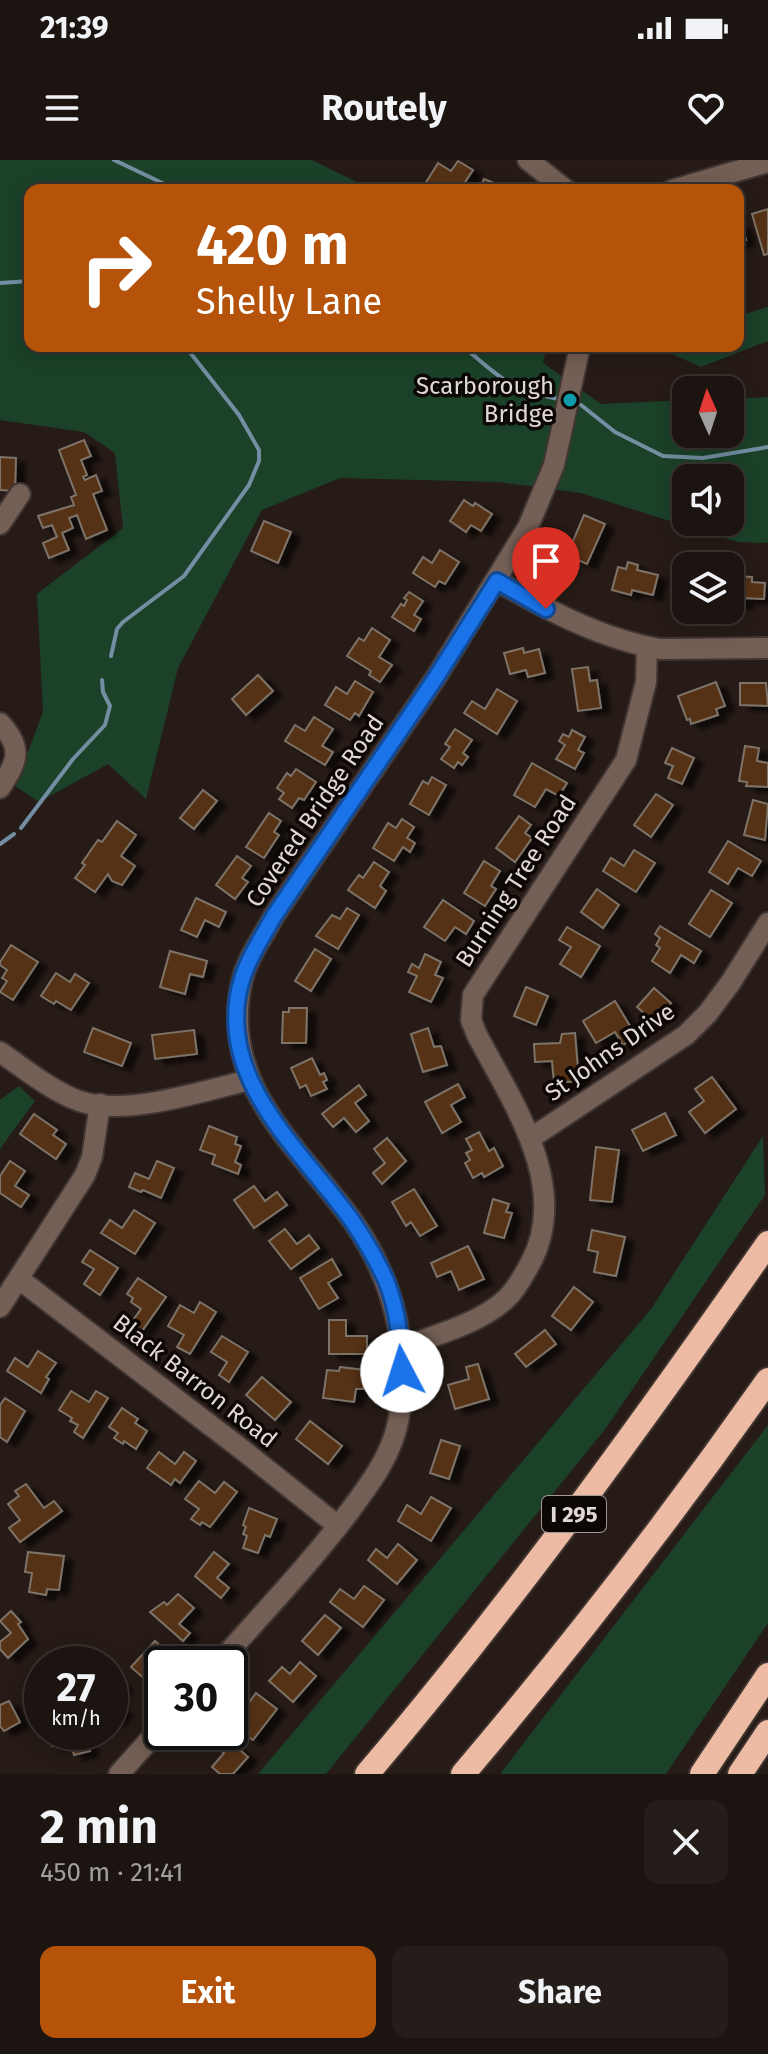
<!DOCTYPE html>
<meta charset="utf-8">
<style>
body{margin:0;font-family:"Fira Sans",sans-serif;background:#251d19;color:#f1f3f6;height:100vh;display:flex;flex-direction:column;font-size:30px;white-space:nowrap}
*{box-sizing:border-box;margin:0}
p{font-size:26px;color:#a09e9f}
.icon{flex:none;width:44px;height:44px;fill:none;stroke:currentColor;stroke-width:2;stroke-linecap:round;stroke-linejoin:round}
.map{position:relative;height:1614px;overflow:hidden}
.drawer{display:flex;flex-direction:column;background:#1c1410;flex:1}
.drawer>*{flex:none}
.banner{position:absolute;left:24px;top:24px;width:720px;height:168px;border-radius:16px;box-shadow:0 4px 20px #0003,0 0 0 2px #3a3330;background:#b45309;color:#fff;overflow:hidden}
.needle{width:52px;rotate:357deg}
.buttons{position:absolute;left:672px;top:216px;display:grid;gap:16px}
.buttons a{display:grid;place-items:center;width:72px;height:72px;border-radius:16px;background:#1c1410;box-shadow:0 4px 20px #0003,0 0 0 2px #3a3330;font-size:40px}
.speed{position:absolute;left:24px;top:1486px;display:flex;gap:16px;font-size:40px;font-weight:700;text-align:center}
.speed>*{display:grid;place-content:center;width:104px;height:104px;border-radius:50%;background:#1c1410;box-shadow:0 4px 20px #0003,0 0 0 2px #3a3330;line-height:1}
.speed small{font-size:20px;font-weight:400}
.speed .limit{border:4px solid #111;border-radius:12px;background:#fff;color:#111}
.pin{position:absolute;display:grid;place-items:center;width:68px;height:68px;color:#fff;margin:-82px -34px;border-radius:50% 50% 50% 0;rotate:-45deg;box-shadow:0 0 8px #0007}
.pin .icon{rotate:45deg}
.me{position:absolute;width:88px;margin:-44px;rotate:355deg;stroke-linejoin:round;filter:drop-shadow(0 0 6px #0008)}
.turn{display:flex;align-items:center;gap:28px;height:168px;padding:0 40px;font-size:36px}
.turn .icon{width:104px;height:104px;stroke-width:2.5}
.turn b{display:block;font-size:56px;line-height:68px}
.round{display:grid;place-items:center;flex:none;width:84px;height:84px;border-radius:16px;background:#251d19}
.overview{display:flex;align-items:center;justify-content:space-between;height:136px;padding:0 40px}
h1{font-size:48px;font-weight:700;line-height:60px}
.cta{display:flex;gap:16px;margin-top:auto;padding:16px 40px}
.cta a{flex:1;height:92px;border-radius:16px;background:#b45309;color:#fff;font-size:32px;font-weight:700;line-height:92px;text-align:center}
.cta a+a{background:#251d19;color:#f1f3f6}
.status{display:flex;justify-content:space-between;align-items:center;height:56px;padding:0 40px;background:#1c1410;direction:ltr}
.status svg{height:22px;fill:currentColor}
header{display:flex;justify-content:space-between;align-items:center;height:104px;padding:0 40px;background:#1c1410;font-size:36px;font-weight:700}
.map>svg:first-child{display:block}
.green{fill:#1b4128;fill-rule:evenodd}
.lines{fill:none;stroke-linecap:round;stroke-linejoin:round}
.stream{stroke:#738ea2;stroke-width:4}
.building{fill:#553312;stroke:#7e7369;stroke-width:2;filter:url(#shadow)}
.minor-casing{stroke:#403531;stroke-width:24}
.highway-casing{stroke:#403531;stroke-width:28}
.minor{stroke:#735f55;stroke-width:20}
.highway{stroke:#edbba3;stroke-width:24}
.route-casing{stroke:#114b97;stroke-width:20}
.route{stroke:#1a73e8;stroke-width:14}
.culture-dot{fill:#0f9aa8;stroke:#0c0705;stroke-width:3}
.labels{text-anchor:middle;stroke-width:7;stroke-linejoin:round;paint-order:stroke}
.shield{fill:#0c0705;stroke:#a09996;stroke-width:2}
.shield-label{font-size:22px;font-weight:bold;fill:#e0d8d4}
.poi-label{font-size:24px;fill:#e0d8d4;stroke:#0c0705;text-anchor:end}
.street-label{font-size:24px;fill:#e0d8d4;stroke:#0c0705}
</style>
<div class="status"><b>21:39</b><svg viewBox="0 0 49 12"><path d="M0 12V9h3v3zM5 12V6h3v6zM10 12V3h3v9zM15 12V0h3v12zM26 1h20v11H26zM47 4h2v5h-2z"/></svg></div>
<header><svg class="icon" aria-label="menu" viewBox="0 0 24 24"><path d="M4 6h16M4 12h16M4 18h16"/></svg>Routely<svg class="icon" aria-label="heart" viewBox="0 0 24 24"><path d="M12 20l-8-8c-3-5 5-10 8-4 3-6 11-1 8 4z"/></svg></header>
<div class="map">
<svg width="768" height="1614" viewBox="0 0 768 1614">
<defs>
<filter id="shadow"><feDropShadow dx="9" dy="5" stdDeviation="2" flood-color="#0009"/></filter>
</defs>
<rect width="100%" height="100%" fill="#261b16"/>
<!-- green -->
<g class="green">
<path d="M0 0H312L373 30H30V186H547L543 203 601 244 686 240V274H730V239L768 237V383L737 382 581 333 498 322 340 318 262 350 178 508 146 639 108 604 39 642 15 626 43 552 37 434 123 368 115 293 84 272 0 260ZM686 318H730V362H686Z"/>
<polygon points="768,147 768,181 701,207 654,186 738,186 738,153 741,155"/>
<polygon points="19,926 35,941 0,989 0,940"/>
<polygon points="763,976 765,1035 606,1268 326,1614 258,1614 651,1149"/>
<polygon points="768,1265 768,1463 666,1614 500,1614"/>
</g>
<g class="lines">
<!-- stream -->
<g class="stream">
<polyline points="114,0 177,30"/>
<polyline points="0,123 30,121"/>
<path d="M463 186C499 218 510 229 558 239"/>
<polyline points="581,245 615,272 663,296 703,298 768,287"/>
<polyline points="111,496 117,469 123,462 184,416 249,325 259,301 259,290 239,255 185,186"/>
<polyline points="21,668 73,599 105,565 110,546 103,532 102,520"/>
<polyline points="0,684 14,674"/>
</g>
</g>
<!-- building -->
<g class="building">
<polygon points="458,1 473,10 460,30 434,30 425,24 438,3 451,11"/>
<polygon points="484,19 504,27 502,30 479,30"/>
<polygon points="768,49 768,94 764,95 752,54"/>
<polygon points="741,63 746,80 738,83 738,64"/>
<polygon points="84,280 91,296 81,300 87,315 83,317 85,320 96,315 102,331 93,334 107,370 86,379 77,355 69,358 73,368 62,373 69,390 49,398 43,383 57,377 52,365 43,368 38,356 74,345 71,337 76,335 59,290"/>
<polygon points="0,297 16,298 15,331 0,330"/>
<polygon points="464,340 473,346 475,343 492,354 481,371 471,365 466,372 450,361"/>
<polygon points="584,355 605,364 587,404 567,395"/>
<polygon points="264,361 291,372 278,403 251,391"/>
<polygon points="440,390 459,402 445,424 439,421 435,427 413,413 423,397 432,403"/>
<polygon points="628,402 638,405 637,410 658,415 653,435 632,430 631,435 612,430 618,407 626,409"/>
<polygon points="674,403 710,403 710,406 686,406 686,428 675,428"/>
<polygon points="730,416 752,417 752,422 765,423 764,439 743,438 743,444 730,443"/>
<polygon points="409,432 423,441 414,455 421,459 414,471 392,457 401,444 404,446 407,440 404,438"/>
<polygon points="372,468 390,480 379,497 392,505 380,522 369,515 371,511 347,496 359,478 364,481"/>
<polygon points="523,488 524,493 539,489 545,513 528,517 526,510 510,514 504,493"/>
<polygon points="588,507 590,521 597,520 601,548 578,551 572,509"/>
<polygon points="258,515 273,531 246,555 232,539"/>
<polygon points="355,521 373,532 359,556 355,553 350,560 325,545 336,527 347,534"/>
<polygon points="716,522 725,546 716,549 718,555 691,564 690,559 687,560 678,536"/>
<polygon points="740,523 766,523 768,546 740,545"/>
<polygon points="497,529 517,541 497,574 464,553 472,541 485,549"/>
<polygon points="314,557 333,569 322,586 333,592 325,605 285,581 295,565 305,571"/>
<polygon points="455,569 472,580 463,593 468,597 462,605 458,602 454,608 441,599 450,587 445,584"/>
<polygon points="572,570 585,577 578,590 584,593 575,609 556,599 565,585 559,581 563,574 569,577"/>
<polygon points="745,586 759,588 757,601 768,603 768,627 746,626 747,622 739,621"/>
<polygon points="672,588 694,598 682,624 668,618 673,606 665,603"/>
<polygon points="532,603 567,623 559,636 546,629 535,647 514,635"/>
<polygon points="296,609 316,622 304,640 299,638 292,648 279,639 284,633 277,628 287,613 291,616"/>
<polygon points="432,617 446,625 429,655 410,644 423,621 428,624"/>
<polygon points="203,630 217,641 194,669 180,658"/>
<polygon points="656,634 673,645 651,677 634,665"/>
<polygon points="753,640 768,644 765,680 744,675"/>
<polygon points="269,653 281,661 274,672 279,675 264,698 246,687"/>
<polygon points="519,656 531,665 525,673 532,678 515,702 496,688"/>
<polygon points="402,659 414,667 407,678 415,683 410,692 403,687 394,701 373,688 388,663 396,668"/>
<polygon points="117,661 136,675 121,696 135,706 122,725 112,721 108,714 95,732 75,718 85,705 82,703 98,680 102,682"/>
<polygon points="728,681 761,701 752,716 738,708 728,724 709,712"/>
<polygon points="634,690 655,703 636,732 603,711 611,698 624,706"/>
<polygon points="237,696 251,706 242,718 248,722 235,739 216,725"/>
<polygon points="484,701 500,711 491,726 496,729 485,746 464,733"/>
<polygon points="374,702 389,712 380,726 386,731 375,748 348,730 359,715 363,718"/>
<polygon points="597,729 619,745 603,768 581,752"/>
<polygon points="711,730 732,743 710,777 689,764"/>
<polygon points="196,738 226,752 219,767 205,760 197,777 181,770"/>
<polygon points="443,740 474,761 466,774 455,767 445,781 424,767"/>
<polygon points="347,748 359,755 338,789 316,776 332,755 340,759"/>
<polygon points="660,766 701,791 694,803 681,795 670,813 652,801 660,788 656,785 660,778 655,774"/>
<polygon points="567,767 600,786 581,817 560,804 571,787 559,780"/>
<polygon points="11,785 38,802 13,840 0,832 7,821 2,818 7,810 0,805 0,802"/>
<polygon points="315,789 331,799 311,831 295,821"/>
<polygon points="170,791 207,801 203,817 190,814 185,834 160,827"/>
<polygon points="425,794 441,802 435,815 443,818 431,842 409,832 417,816 408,812 412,804 419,808"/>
<polygon points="56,813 70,822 75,814 89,823 71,850 56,841 54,844 41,836"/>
<polygon points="526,827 548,836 536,865 514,856"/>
<polygon points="654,828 671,843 654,862 637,847"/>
<polygon points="615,841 636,876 623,885 615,872 596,883 583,861"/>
<polygon points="289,848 307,848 306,883 282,883 283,852 289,852"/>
<polygon points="93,868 131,883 122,906 84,892"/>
<polygon points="428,868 434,887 441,886 447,905 423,912 411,874"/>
<polygon points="194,870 197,894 155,899 152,875"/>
<polygon points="575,873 579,921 554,923 552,901 535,902 534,884 560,883 562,874"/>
<polygon points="312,898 320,915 324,913 327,920 323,922 327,929 311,936 306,925 300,928 291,908"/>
<polygon points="712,917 736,949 705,973 689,952 704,941 695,929"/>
<polygon points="458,924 465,937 451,945 461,962 442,973 425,942"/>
<polygon points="359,925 366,935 355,943 369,961 356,972 344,958 333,967 322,954"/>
<polygon points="665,953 676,975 643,991 632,970"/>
<polygon points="34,954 57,970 53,975 66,984 56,999 20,974"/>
<polygon points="209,966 237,977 235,984 241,986 235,1002 241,1005 238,1014 212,1004 215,995 200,990"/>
<polygon points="479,972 489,991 494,988 503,1006 484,1017 482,1013 473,1018 465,1003 470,1000 466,993 472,990 466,979"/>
<polygon points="387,978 406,1001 382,1024 373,1013 385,1003 374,989"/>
<polygon points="596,987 619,990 612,1042 590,1040"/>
<polygon points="10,1001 25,1011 15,1026 29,1035 21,1047 0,1033 0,1016"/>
<polygon points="157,1001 174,1008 161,1038 143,1030 141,1032 129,1027 135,1013 149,1019"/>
<polygon points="254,1026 265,1041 277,1032 287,1045 254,1068 234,1040"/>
<polygon points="414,1029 437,1066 420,1076 411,1062 406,1066 392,1042"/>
<polygon points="493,1039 509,1044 506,1052 512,1053 504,1078 484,1073"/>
<polygon points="134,1050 155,1063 135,1094 101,1073 110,1060 122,1068"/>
<polygon points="285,1069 297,1084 309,1075 319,1088 291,1109 269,1081"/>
<polygon points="592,1070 625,1077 616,1116 594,1112 598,1092 588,1090"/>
<polygon points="468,1086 484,1119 459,1130 451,1111 437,1117 431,1103"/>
<polygon points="90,1090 118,1108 100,1135 84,1124 94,1109 82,1102"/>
<polygon points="332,1099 341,1115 328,1123 338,1138 319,1149 300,1118"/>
<polygon points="138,1118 166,1137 142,1171 131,1163 141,1149 131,1142 133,1138 127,1134"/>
<polygon points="574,1127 593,1142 571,1170 552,1156"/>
<polygon points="200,1142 216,1152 190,1194 177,1187 184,1175 168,1166 180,1145 194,1153"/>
<polygon points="329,1160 346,1160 346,1176 367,1176 367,1194 329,1194"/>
<polygon points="545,1170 556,1184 526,1207 515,1194"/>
<polygon points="222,1176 248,1192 229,1222 219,1215 227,1202 211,1192"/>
<polygon points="38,1191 56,1203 46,1217 49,1219 41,1233 7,1211 15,1198 28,1207"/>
<polygon points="478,1204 489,1239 455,1249 448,1225 469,1219 466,1207"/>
<polygon points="340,1207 365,1210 363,1229 356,1229 354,1242 323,1238 327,1210 339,1211"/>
<polygon points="262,1217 291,1242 275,1260 246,1235"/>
<polygon points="71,1231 89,1242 96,1231 108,1238 83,1278 74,1272 78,1265 70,1261 72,1258 59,1250"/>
<polygon points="5,1238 25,1251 7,1282 0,1277 0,1245"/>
<polygon points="122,1248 138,1259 135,1263 147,1271 136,1289 124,1281 123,1284 114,1278 118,1273 109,1267"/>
<polygon points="310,1261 342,1286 328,1304 296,1279"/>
<polygon points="441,1280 460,1286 449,1319 430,1313"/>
<polygon points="159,1292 175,1304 184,1292 196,1301 180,1323 175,1319 171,1325 147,1308"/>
<polygon points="199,1321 215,1333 224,1322 237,1332 210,1367 202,1362 200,1365 191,1359 199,1349 185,1339"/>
<polygon points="26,1324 44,1348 54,1341 62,1351 20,1382 9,1368 20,1360 8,1344 19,1336 15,1331"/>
<polygon points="431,1337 451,1348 431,1381 398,1361 407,1345 421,1354"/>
<polygon points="249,1348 277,1359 270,1377 265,1375 258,1393 243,1388 247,1376 243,1374 246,1367 243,1365"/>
<polygon points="398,1384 417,1400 397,1424 368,1400 376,1389 387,1398"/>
<polygon points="28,1392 64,1396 59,1430 47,1429 46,1435 29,1432 32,1413 25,1412"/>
<polygon points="214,1392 229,1404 217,1418 229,1428 221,1438 195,1416"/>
<polygon points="364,1426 384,1440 363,1467 330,1442 340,1429 354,1439"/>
<polygon points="178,1434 194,1448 179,1464 190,1473 183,1481 150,1452 164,1442 167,1445"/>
<polygon points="11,1451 21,1462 18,1464 28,1479 8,1498 0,1489 0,1482 11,1473 0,1461"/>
<polygon points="325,1455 341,1468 318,1495 302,1481"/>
<polygon points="155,1481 172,1496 148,1522 131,1507"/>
<polygon points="300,1502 316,1516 293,1542 269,1521 282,1507 290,1514"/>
<polygon points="110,1515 124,1527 112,1540 124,1551 114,1562 110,1558"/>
<polygon points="256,1533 277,1549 253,1580 232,1565"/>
<polygon points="9,1541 20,1562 4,1571 0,1566 0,1545"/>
<polygon points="48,1572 84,1572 90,1591 74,1595 70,1581 52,1586"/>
<polygon points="221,1572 227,1572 235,1578 231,1582 248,1597 233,1614 220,1614 212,1607 224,1593 212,1583"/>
</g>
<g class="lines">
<!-- minor casing -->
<g class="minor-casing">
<g id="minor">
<polyline points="528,0 566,30"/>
<polyline points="672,30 768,2"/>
<polyline points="0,364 20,334"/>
<path d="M497 421C548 450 601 479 660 489L768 488"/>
<path d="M0 563C24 589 17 602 0 628"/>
<path d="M0 892C25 909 50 930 79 941 127 957 201 931 250 920"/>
<polyline points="531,978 686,875 708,853 731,822 768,763"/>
<polyline points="19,1119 244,1291 338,1366"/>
<polyline points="0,1147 85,1015 92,997 100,944"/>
<path d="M401 1188C435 1175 479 1164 506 1139 517 1129 523 1116 530 1104 572 1027 512 942 477 875L471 860 473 835 626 600 646 522 647 487"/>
<path d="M218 1504C263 1453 311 1403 352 1348 366 1329 381 1309 390 1287 402 1260 402 1233 402 1204 400 1152 383 1105 354 1063 300 987 218 927 242 821 247 798 263 777 274 756L435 519 528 367 554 305 580 186"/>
<polyline points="119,1614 162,1566"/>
</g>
</g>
<!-- highway casing -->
<g class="highway-casing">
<g id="highway">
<path d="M367 1614C511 1445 641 1265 768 1083"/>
<path d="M463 1614C571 1487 673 1355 768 1220"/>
<polyline points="702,1614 768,1515"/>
<polyline points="740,1614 768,1572"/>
</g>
</g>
<!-- minor -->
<use href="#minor" class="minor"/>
<!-- highway -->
<use href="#highway" class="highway"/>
</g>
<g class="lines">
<!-- route casing -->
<g class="route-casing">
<path id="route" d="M402 1211C401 1178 397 1140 381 1110 373 1094 363 1077 353 1062 302 990 210 916 243 816 250 795 263 776 274 756L435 519 497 421 546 449"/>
</g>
<!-- route -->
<use href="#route" class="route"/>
</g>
<!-- markers -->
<circle class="culture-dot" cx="570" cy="240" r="8"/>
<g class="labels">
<!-- shield labels -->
<rect class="shield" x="542" y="1336" width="64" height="36" rx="6"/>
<g class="shield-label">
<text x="574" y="1362">I 295</text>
</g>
<!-- poi labels -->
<g class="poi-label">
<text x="554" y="234">Scarborough<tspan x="554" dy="28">Bridge</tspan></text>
</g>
<!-- street labels -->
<g class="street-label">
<text transform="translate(315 651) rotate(-56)" y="8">Covered Bridge Road</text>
<text transform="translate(516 721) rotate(-57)" y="8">Burning Tree Road</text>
<text transform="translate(610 892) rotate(-35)" y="8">St Johns Drive</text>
<text transform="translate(195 1221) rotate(38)" y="8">Black Barron Road</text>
</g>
</g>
</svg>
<div class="buttons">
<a><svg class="needle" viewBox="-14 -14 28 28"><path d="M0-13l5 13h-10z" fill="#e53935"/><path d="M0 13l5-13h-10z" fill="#a09e9f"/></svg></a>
<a><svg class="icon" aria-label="sound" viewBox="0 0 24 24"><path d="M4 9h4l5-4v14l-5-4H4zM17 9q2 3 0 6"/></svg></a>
<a><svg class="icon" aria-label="layers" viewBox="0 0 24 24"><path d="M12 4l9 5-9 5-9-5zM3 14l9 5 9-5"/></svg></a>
</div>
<div class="speed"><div>27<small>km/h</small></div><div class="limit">30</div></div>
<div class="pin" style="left:546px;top:449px;background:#d93025"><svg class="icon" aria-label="arrive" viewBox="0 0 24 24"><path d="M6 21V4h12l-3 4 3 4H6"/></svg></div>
<svg class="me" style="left:402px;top:1211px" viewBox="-20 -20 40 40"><circle r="19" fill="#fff"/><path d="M0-13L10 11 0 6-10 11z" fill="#1a73e8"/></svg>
<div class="banner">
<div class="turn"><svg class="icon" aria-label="right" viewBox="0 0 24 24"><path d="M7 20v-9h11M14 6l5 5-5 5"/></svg><div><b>420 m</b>Shelly Lane</div></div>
</div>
</div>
<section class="drawer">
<div class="overview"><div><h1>2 min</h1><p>450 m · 21:41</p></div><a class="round"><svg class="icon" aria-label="close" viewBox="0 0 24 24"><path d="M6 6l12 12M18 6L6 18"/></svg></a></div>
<div class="cta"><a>Exit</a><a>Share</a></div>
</section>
